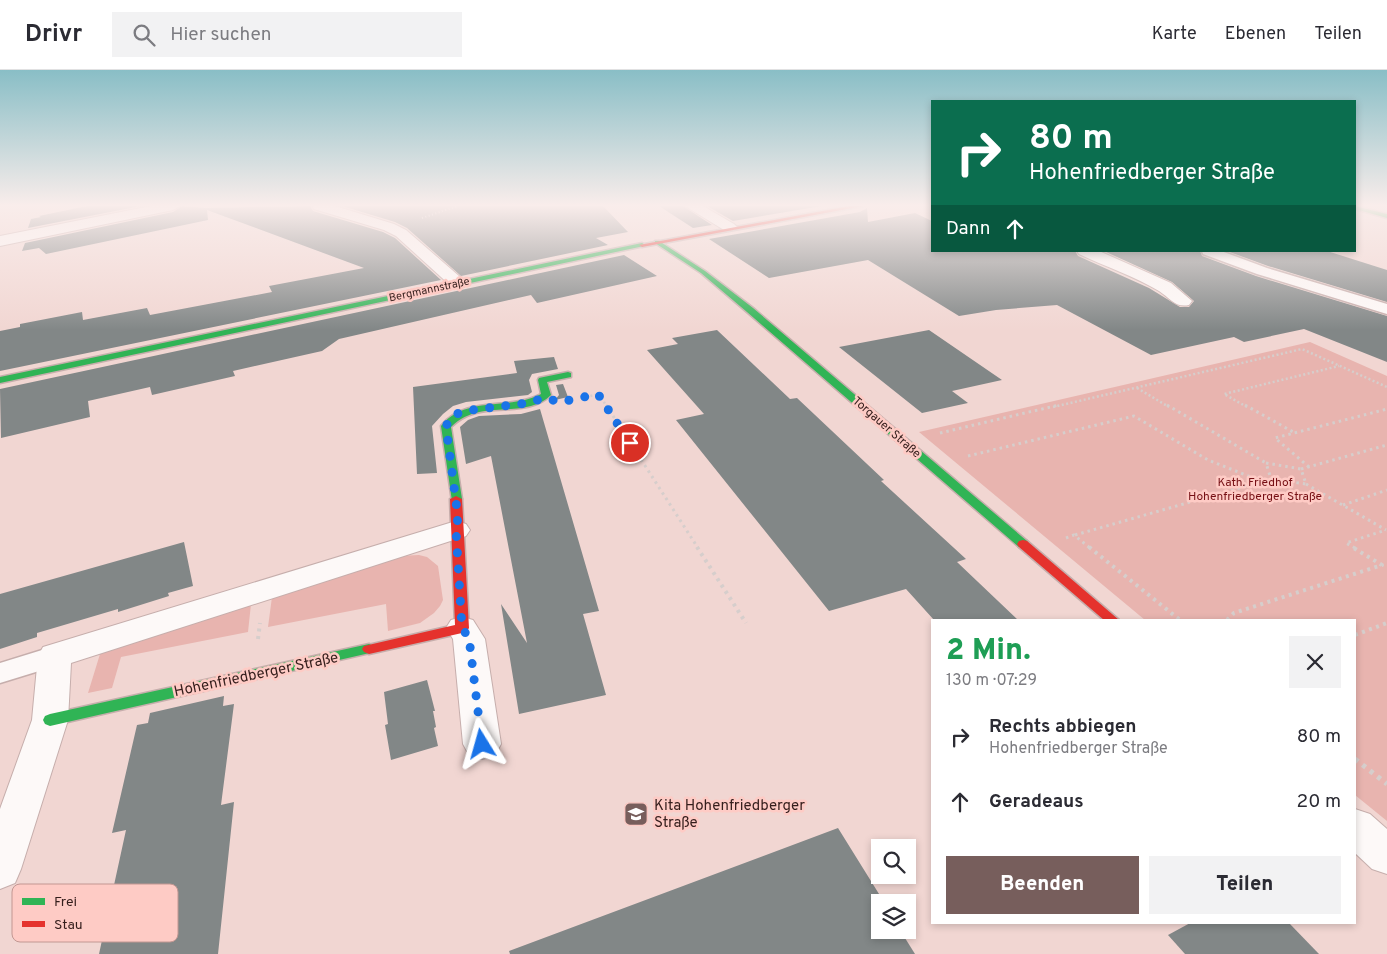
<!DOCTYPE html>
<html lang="de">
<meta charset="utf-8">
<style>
body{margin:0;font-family:Overpass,sans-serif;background:#f2f2f3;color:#2b2b33;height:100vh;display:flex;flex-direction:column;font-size:19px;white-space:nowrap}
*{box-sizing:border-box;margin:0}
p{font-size:16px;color:#7c7c81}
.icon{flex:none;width:28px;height:28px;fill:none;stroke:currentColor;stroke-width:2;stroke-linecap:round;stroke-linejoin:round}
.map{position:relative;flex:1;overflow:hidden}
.sheet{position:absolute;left:931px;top:549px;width:425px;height:305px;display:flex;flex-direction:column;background:#fff;border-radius:0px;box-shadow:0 2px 8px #0003}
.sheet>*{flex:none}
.banner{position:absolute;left:931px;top:30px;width:425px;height:152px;border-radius:0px;box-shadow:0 2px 8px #0003;background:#0b6e4f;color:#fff;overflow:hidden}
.controls{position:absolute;left:871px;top:769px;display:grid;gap:10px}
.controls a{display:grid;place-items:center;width:45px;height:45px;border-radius:0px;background:#fff;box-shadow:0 2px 8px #0003;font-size:25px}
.pin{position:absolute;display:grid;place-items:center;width:42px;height:42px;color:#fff;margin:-21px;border:2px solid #fff;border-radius:50%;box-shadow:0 1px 5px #0007}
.me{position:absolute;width:55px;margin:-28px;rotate:352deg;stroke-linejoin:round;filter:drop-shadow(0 0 4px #0008)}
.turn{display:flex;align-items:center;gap:18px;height:105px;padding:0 15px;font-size:22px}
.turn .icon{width:65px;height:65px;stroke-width:2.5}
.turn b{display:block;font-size:35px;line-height:42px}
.then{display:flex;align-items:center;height:48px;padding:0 15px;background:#0003;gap:10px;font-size:19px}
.round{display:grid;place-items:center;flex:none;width:52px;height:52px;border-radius:0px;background:#f2f2f3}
.summary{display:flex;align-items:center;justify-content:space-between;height:85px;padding:0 15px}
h1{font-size:30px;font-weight:800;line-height:38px;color:#1e9e55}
.action{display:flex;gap:10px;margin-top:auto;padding:10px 15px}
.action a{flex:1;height:58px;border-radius:0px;background:#775e5c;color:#fff;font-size:20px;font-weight:800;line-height:58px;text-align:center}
.action a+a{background:#f2f2f3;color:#2b2b33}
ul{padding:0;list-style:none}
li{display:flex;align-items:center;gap:15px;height:65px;padding:0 15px}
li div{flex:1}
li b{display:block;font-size:19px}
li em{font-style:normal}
header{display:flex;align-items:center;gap:30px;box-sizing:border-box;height:70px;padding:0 25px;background:#fff;border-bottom:1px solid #e1e1e2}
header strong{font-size:24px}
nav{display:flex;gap:28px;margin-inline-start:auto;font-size:18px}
.search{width:350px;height:45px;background:#f2f2f3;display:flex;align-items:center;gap:12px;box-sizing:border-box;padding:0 18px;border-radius:0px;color:#7c7c81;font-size:19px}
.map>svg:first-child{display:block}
.green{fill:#e8b4af}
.building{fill:#828787}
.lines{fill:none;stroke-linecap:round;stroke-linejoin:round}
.lane-casing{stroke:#c6aeac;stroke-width:3}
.street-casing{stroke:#c6aeac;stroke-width:2}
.fast-casing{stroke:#c6aeac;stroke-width:3}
.jam-casing{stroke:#c6aeac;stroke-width:3}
.path-far4{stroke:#d6cecc;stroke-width:2;stroke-dasharray:1 2.5;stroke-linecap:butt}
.path-far3{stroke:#d6cecc;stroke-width:2.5;stroke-dasharray:2 2.5;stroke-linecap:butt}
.path-far2{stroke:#d6cecc;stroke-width:3;stroke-dasharray:2.5 4;stroke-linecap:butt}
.path-far1{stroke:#d6cecc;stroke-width:4;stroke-dasharray:3 4.5;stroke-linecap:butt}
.path{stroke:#d6cecc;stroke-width:5;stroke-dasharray:4 5.5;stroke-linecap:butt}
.lane{fill:#fdf9f8;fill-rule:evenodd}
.street{fill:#fdf9f8;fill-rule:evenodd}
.fast{fill:#30b455;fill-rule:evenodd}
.jam{fill:#e5322d;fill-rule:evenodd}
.route{stroke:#1a73e8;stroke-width:9;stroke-dasharray:0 16.2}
.labels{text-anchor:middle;stroke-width:5;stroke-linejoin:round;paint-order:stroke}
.far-street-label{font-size:11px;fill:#351e1c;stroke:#fecbc5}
.street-label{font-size:12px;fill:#351e1c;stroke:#fecbc5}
.park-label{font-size:12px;fill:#760f14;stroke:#fecbc5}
.near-street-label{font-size:15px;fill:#351e1c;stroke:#fecbc5}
.near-poi-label{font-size:15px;fill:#351e1c;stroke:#fecbc5;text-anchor:start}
.key{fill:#fecbc5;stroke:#c29792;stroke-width:1}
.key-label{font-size:14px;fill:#351e1c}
</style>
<header>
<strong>Drivr</strong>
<div class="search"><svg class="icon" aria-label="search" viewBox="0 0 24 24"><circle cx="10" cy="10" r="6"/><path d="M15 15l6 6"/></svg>Hier suchen</div>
<nav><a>Karte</a><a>Ebenen</a><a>Teilen</a></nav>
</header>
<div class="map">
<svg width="1387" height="884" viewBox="0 0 1387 884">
<rect width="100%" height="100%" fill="#f1d6d2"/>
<!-- green -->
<g class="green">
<polygon points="1310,272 1387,306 1387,751 1355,725 1355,550 1145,550 919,362"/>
<polygon points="419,485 427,487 438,496 443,530 440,536 434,543 420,553 388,561 386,534 268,557 272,527 399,486"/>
<polygon points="251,534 248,562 121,587 112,618 88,623 100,584"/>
</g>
<!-- building -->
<g class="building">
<polygon points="87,136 141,136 28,158 31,149 41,147 39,146"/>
<polygon points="182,136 206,138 310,136 313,141 383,162 395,168 441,210 0,301 0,261 20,257 20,254 82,242 83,250 147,238 150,245 272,222 269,216 364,198 207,140 208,150 46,184 39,178 22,181 25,173 173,142"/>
<polygon points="342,136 603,136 628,162 596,168 608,175 461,206 407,158 395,152"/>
<polygon points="659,136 683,136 712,155 693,158"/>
<polygon points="707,136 822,136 733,151"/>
<polygon points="867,138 868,152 915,143 932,151 932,181 1075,181 1078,186 1149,218 1180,237 1189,237 1194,231 1172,212 1104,181 1200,181 1202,186 1256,206 1387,246 1387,292 1304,259 1244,272 1234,267 1151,285 1057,235 996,240 959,246 868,190 769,208 709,169 860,142"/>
<polygon points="1227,181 1327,181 1387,200 1387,232 1268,196"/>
<polygon points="624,185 657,206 537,233 531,225 339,269 322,281 233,301 235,306 152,325 150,317 88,331 90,347 1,368 0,319"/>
<polygon points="717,260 790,329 797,328 884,410 881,411 966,489 957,492 1018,550 934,550 906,519 829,541 676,350 704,344 647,280 678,274 672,268"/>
<polygon points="929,260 1002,310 952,321 968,333 922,343 839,277"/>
<polygon points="554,287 558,299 532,304 529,310 532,322 528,325 466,332 453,336 443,344 432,356 437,403 417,404 413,317 517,303 514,291"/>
<polygon points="563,314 568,327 555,330 559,325 556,315"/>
<polygon points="540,339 599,541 583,544 606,625 519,644 501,534 527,573 491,386 466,394 460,357 468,350 479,346 521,344"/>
<polygon points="184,472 193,516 168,523 169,526 118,542 118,539 37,563 37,567 0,579 0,524"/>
<polygon points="427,610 435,641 433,641 436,657 434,658 438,676 391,690 385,655 388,654 384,622"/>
<polygon points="224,626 223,636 234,634 221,735 234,732 218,884 99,884 126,760 112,763 137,655 148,653 150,643"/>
<polygon points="838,758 884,832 880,832 880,860 900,860 915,884 510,884 509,881"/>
<polygon points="1192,852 1288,852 1319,884 1185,884 1168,865"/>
</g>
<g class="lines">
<!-- lane casing -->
<g class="lane-casing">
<g id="lane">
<polygon points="1202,181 1221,181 1267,198 1387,234 1387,244 1257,204 1203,184"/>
<polygon points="55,576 65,579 69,586 65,593 0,613 0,593"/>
</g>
</g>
<!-- street casing -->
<g class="street-casing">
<g id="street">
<polygon points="151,136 180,136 173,140 0,176 0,166"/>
<polygon points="312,136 335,136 394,154 406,160 467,213 464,217 458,218 452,217 396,166 384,160 314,139"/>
<polygon points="685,136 703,136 734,154 737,157 734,160 724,160"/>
<path d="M1077 181H1099L1171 213 1192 231 1189 235C1175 238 1170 228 1159 221 1136 207 1104 196 1079 184Z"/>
<polygon points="456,451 466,454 470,460 466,466 71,593 68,650 21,799 15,813 0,819 0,739 32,650 38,586 43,577"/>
<polygon points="462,547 473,550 485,569 501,674 495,685 482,689 469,685 463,674 453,569 446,558 451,550"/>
<polygon points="1355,739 1370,744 1387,759 1387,804 1372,799 1355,783"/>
</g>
</g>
<!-- fast casing -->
<g class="fast-casing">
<g id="fast">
<polygon points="1355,136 1387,144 1387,148 1355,139"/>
<polygon points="655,171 659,171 705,201 753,238 1027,471 1029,474 1027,477 1019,477 747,242 701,203 655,173"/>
<polygon points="642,173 645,175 644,176 0,313 0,307"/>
<path d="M568 302 571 303V307L547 312 551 325C524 351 481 327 451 357L462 429 460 431H452L441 356C466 325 509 341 541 324L538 310 539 308Z"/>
<polygon points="369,574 374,576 376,579 374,582 50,656 45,654 43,650 45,646 50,644"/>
</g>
</g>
<!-- jam casing -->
<g class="jam-casing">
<g id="jam">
<polygon points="849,136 863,136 642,177 639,175"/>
<polygon points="456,426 462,429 469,558 467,561 462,563 369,584 364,582 362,579 364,576 455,555 450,429"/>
<polygon points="1023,470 1027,471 1119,550 1104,550 1019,477 1017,474 1019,471"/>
</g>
</g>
<!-- path-far4 -->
<polyline class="path-far4" points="422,148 458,136"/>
<!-- path-far3 -->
<g class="path-far3">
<polyline points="1137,318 1169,337"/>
<polyline points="586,327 599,324 607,337"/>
<polyline points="1053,337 1302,279 1387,317"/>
<polyline points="1247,337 1224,324 1339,296"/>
</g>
<!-- path-far2 -->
<g class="path-far2">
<polyline points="606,335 698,478"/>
<polyline points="1167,335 1266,393"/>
<polyline points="1245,335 1295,363"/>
<polyline points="940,363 1059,335"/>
<polyline points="968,386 1134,346 1208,390 1261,411"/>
<polygon points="1266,393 1301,399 1306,414 1271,409"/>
<polyline points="1309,397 1275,368 1387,339"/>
<polyline points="1301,399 1387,375"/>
<polyline points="1306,414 1386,460"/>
<polyline points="1343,435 1387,420"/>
<polyline points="1075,465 1271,409"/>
<polyline points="1066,468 1074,465 1090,478"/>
<polyline points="1355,478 1346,473 1386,460"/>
</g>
<!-- path-far1 -->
<g class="path-far1">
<polyline points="697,477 746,553"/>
<polyline points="1089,477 1180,550"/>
<polyline points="1227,550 1234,543 1382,495 1352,477"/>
<polyline points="1355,565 1387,553"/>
<polyline points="258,569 260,553"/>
</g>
<!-- path -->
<polyline class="path" points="1355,689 1387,714"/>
<!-- lane -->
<use href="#lane" class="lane"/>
<!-- street -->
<use href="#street" class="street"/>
<!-- fast -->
<use href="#fast" class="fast"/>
<!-- jam -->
<use href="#jam" class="jam"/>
</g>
<!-- sky -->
<linearGradient id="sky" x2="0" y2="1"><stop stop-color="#89bec6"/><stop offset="0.52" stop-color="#f9edeb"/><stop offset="1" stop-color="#f9edeb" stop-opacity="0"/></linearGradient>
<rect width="1387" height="260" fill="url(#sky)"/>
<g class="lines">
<!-- route -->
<polyline class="route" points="482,674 469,568 462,558 456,460 458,447 446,356 452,346 464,341 528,333 544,328 561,332 598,324 630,373"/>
</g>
<!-- icons -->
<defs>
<g id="school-square" transform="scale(1.25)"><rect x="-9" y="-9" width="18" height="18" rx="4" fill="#775e5c" stroke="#fecbc5"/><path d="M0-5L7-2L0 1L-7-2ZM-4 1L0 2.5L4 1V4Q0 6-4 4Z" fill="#fff"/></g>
</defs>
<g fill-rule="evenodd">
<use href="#school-square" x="636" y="744"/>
</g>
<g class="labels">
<!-- far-street labels -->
<g class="far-street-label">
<text transform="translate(429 219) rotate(-12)" y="4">Bergmannstraße</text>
</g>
<!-- street labels -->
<g class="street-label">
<text transform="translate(887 357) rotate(41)" y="4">Torgauer Straße</text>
</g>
<!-- park labels -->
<g class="park-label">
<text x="1255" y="416">Kath. Friedhof<tspan x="1255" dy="14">Hohenfriedberger Straße</tspan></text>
</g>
<!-- near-street labels -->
<g class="near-street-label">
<text transform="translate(256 604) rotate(-12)" y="5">Hohenfriedberger Straße</text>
</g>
<!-- near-poi labels -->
<g class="near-poi-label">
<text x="654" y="740">Kita Hohenfriedberger<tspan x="654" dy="17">Straße</tspan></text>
</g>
</g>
<!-- legend -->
<rect x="12" y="814" width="166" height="58" rx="8" class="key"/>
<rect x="22" y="828" width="23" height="7" fill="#30b455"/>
<rect x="22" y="851" width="23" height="6" fill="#e5322d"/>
<g class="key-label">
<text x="54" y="836">Frei</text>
<text x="54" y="859">Stau</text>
</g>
</svg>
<div class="controls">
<a><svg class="icon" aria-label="search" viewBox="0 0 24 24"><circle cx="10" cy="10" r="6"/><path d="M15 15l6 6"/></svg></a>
<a><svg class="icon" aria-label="layers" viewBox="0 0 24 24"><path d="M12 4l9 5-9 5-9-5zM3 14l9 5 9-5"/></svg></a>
</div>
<div class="pin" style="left:630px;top:373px;background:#d93025"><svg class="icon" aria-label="arrive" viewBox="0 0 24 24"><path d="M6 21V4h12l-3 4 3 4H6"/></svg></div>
<svg class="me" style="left:482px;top:674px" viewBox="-20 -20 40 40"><path d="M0-17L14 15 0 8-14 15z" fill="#1a73e8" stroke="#fff" stroke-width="4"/></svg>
<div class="banner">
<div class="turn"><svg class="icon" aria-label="right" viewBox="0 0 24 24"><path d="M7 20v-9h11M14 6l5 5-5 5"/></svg><div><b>80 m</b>Hohenfriedberger Straße</div></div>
<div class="then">Dann<svg class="icon" aria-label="ahead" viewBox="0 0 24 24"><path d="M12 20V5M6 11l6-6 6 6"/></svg></div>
</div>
<section class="sheet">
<div class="summary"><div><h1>2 Min.</h1><p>130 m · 07:29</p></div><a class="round"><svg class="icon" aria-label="close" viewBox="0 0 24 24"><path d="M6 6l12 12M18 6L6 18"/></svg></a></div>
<ul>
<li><svg class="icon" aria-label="right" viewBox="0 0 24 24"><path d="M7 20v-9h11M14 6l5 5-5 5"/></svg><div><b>Rechts abbiegen</b><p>Hohenfriedberger Straße</p></div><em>80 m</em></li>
<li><svg class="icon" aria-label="ahead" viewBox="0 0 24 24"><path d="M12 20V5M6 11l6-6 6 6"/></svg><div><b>Geradeaus</b></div><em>20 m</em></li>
</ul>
<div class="action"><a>Beenden</a><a>Teilen</a></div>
</section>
</div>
